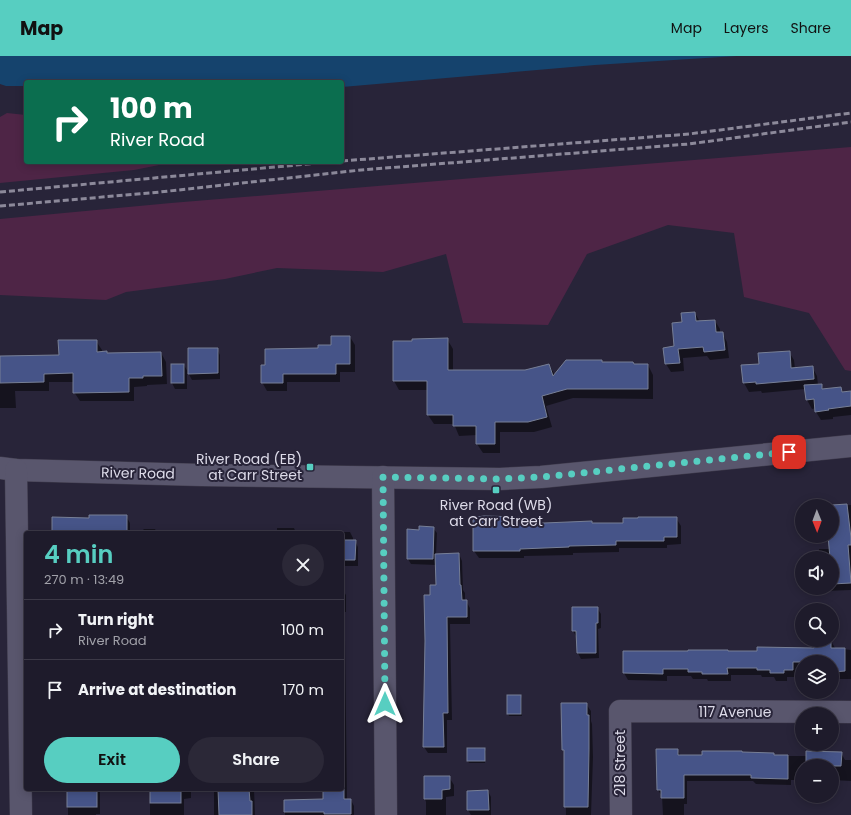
<!DOCTYPE html>
<meta charset="utf-8">
<style>
body{margin:0;font-family:Poppins,sans-serif;background:#2b2837;color:#f1f3f6;height:100vh;display:flex;flex-direction:column;font-size:15px;white-space:nowrap}
*{box-sizing:border-box;margin:0}
p{font-size:13px;color:#a1a1a9}
.icon{flex:none;width:22px;height:22px;fill:none;stroke:currentColor;stroke-width:2;stroke-linecap:round;stroke-linejoin:round}
.map{position:relative;flex:1;overflow:hidden}
.side{position:absolute;left:24px;top:475px;width:320px;height:260px;display:flex;flex-direction:column;background:#1e1b2b;border-radius:4px;box-shadow:0 2px 10px #0003,0 0 0 1px #3c3947}
.side>*{flex:none}
.banner{position:absolute;left:24px;top:24px;width:320px;height:84px;border-radius:4px;box-shadow:0 2px 10px #0003,0 0 0 1px #3c3947;background:#0b6e4f;color:#fff;overflow:hidden}
.needle{width:26px;rotate:179deg}
.fabs{position:absolute;left:795px;top:443px;display:grid;gap:8px}
.fabs a{display:grid;place-items:center;width:44px;height:44px;border-radius:50%;background:#1e1b2b;box-shadow:0 2px 10px #0003,0 0 0 1px #3c3947;font-size:20px}
.pin{position:absolute;display:grid;place-items:center;width:34px;height:34px;color:#fff;margin:-17px;border-radius:8px;box-shadow:0 2px 6px #0006}
.me{position:absolute;width:44px;margin:-22px;rotate:0deg;stroke-linejoin:round;filter:drop-shadow(0 0 3px #0008)}
.turn{display:flex;align-items:center;gap:14px;height:84px;padding:0 20px;font-size:18px}
.turn .icon{width:52px;height:52px;stroke-width:2.5}
.turn b{display:block;font-size:28px;line-height:34px}
.round{display:grid;place-items:center;flex:none;width:42px;height:42px;border-radius:21px;background:#2b2837}
.head{display:flex;align-items:center;justify-content:space-between;height:68px;padding:0 20px}
h1{font-size:24px;font-weight:600;line-height:30px;color:#57cec1}
.cta{display:flex;gap:8px;margin-top:auto;padding:8px 20px}
.cta a{flex:1;height:46px;border-radius:24px;background:#57cec1;color:#111;font-size:16px;font-weight:600;line-height:46px;text-align:center}
.cta a+a{background:#2b2837;color:#f1f3f6}
ul{padding:0;list-style:none}
li{display:flex;align-items:center;gap:12px;height:60px;padding:0 20px;border-top:1px solid #3c3947}
li div{flex:1}
li b{display:block;font-size:15px}
li em{font-style:normal}
header{display:flex;align-items:center;gap:24px;box-sizing:border-box;height:56px;padding:0 20px;background:#57cec1;color:#111}
header strong{font-size:19px}
nav{display:flex;gap:22px;margin-inline-start:auto;font-size:14px}
.map>svg:first-child{display:block}
.green{fill:#4e2546}
.water{fill:#15436d}
.shadow{fill:#0007}
.building{fill:#465488;stroke:#777f96}
.lines{fill:none;stroke-linecap:round;stroke-linejoin:round}
.minor-casing{stroke:#423e4f;stroke-width:23}
.minor{stroke:#59566d;stroke-width:22}
.rail{stroke:#8c899a;stroke-width:3;stroke-dasharray:6 3;stroke-linecap:butt}
.route{stroke:#57cec1;stroke-width:7;stroke-dasharray:0 12.6}
.poi-dot{fill:#57cec1;stroke:#282439;stroke-width:1.5}
.labels{text-anchor:middle;stroke-width:4;stroke-linejoin:round;paint-order:stroke}
.poi-label{font-size:14px;fill:#dddbe9;stroke:#282439;text-anchor:end}
.street-label{font-size:14px;fill:#dddbe9;stroke:#282439}
</style>
<header>
<strong>Map</strong>
<nav><a>Map</a><a>Layers</a><a>Share</a></nav>
</header>
<div class="map">
<svg width="851" height="759" viewBox="0 0 851 759">
<rect width="100%" height="100%" fill="#282439"/>
<!-- green -->
<g class="green">
<polygon points="7,57 26,59 26,106 174,106 134,114 0,127 0,61"/>
<polygon points="851,91 851,315 845,314 809,257 744,241 734,177 668,169 587,198 548,269 463,267 446,198 383,216 277,212 225,223 126,236 106,244 0,239 0,163 171,147"/>
</g>
<!-- water -->
<polygon class="water" points="0,0 737,0 595,9 342,31 342,26 26,26 26,30 6,30 0,28"/>
<!-- shadow -->
<g class="shadow">
<polygon points="695,257 700,266 715,265 720,273 720,277 722,277 727,286 729,302 710,304 707,300 683,302 684,315 671,316 666,308 675,291 683,267"/>
<polygon points="350,281 355,289 355,316 340,316 340,326 287,326 287,335 267,335 262,326 266,310 319,293 332,290"/>
<polygon points="447,283 453,293 453,315 525,315 549,309 555,319 601,305 602,307 648,309 653,319 653,343 573,342 546,350 552,371 534,376 500,376 500,397 483,397 477,388 477,379 459,380 454,368 434,368 428,359 428,334 399,334 394,325"/>
<polygon points="96,285 102,294 102,296 107,298 161,297 166,306 167,328 147,329 147,330 134,331 134,345 80,345 74,336 74,326 49,326 49,335 15,335 16,352 0,352 0,301 60,300"/>
<polygon points="217,293 220,299 220,323 192,324 187,315 187,333 175,333 172,327 172,309 184,309 189,318"/>
<polygon points="789,296 794,304 795,313 812,311 817,320 818,329 821,329 824,334 841,332 843,337 851,337 851,359 833,361 833,363 821,364 816,356 816,352 812,353 807,344 805,333 762,337 761,335 749,336 744,327 742,310 760,309"/>
<polygon points="851,449 851,534 824,535 822,532 832,532 832,502 819,502 819,493 830,493 829,480 832,480 832,450"/>
<polygon points="126,460 130,467 130,477 53,477 90,463"/>
<polygon points="519,462 523,468 592,466 593,468 624,468 676,462 681,470 681,488 667,489 667,492 619,492 619,496 573,497 573,499 524,500 524,502 479,502 474,495"/>
<polygon points="277,472 294,472 296,477 314,477 266,477 277,476"/>
<polygon points="433,472 437,477 436,499 459,498 462,505 463,534 465,537 465,545 466,545 470,552 470,568 450,568 452,664 447,664 447,697 428,697 424,691 431,540 437,530 436,509 411,508 408,503 420,475"/>
<polygon points="144,473 155,473 156,475 163,475 164,476 179,477 140,477"/>
<polygon points="339,476 350,476 353,482 353,485 355,485 358,491 358,510 342,510 342,477 339,477"/>
<polygon points="342,533 346,539 346,556 342,556"/>
<polygon points="597,552 601,558 601,572 598,573 599,602 581,603 578,597 576,580 573,575"/>
<polygon points="342,579 345,584 347,744 351,744 354,750 354,759 285,759 285,745 324,744 324,733 342,733"/>
<polygon points="831,585 835,592 851,594 851,623 832,623 832,606 802,606 802,621 787,621 787,625 776,625 774,621 762,621 761,619 731,619 731,625 708,625 707,623 693,623 691,620 667,620 667,625 628,624 624,617 728,596 758,596 815,593"/>
<polygon points="521,640 522,643 522,660 509,660 508,657"/>
<polygon points="586,648 591,655 591,665 592,668 593,701 591,759 566,759 565,697 563,693"/>
<polygon points="484,693 486,695 485,707 469,707 468,705"/>
<polygon points="677,694 681,700 807,700 841,697 845,704 851,704 851,725 832,724 832,710 802,710 802,724 791,724 791,729 756,728 753,725 687,725 687,748 684,748 684,759 663,759 662,740 658,734"/>
<polygon points="449,721 454,729 454,740 446,741 446,759 426,759 426,746 425,743"/>
<polygon points="68,733 100,733 100,758 96,758 96,759 68,759"/>
<polygon points="150,733 191,733 191,742 184,743 184,759 150,759"/>
<polygon points="214,733 254,733 255,759 214,759"/>
<polygon points="488,735 491,741 491,759 471,759 468,754"/>
</g>
<!-- building -->
<g class="building">
<polygon points="695,256 696,265 715,264 716,276 723,276 725,294 704,296 703,291 678,293 680,307 665,308 663,292 674,290 672,267 682,266 681,257"/>
<polygon points="331,280 350,280 350,308 336,308 336,318 283,318 283,327 261,327 261,309 265,309 265,293 318,292 318,289 331,289"/>
<polygon points="448,282 448,314 525,314 549,308 553,320 566,304 602,304 602,306 633,306 634,308 648,308 648,333 567,333 542,340 547,361 528,366 495,366 495,388 476,388 476,370 453,370 453,359 427,359 427,325 393,325 393,285 412,285 412,283"/>
<polygon points="58,284 97,284 97,296 107,295 107,297 161,296 162,320 143,320 143,322 129,322 129,336 73,337 73,317 44,318 44,326 0,327 0,300 59,299"/>
<polygon points="188,292 218,292 218,317 188,318"/>
<polygon points="790,295 791,312 813,310 814,323 756,328 756,326 743,327 741,309 759,308 758,297"/>
<rect x="171" y="308" width="13" height="19"/>
<polygon points="822,328 822,333 841,331 842,336 851,335 851,350 828,353 829,354 815,356 814,343 806,344 804,329"/>
<polygon points="847,448 851,482 851,489 848,489 851,527 832,528 832,502 830,502 828,480 832,480 832,449"/>
<polygon points="89,459 127,459 127,477 52,477 52,461 89,462"/>
<polygon points="484,460 520,461 520,468 592,465 592,467 623,467 623,462 638,462 638,461 677,461 677,481 664,481 664,485 616,485 616,489 569,490 569,491 520,493 520,495 473,495 473,464 477,461"/>
<polygon points="419,470 434,471 433,503 407,503 407,473 419,474"/>
<polygon points="342,484 356,484 355,504 342,504"/>
<polygon points="459,497 460,529 461,529 462,544 467,544 467,561 447,561 448,657 443,657 444,691 423,691 425,585 424,539 430,539 430,529 436,529 435,498"/>
<polygon points="572,551 598,551 598,567 596,567 596,597 577,597 576,575 572,575"/>
<polygon points="813,584 831,584 831,592 845,592 845,615 832,616 832,606 793,606 793,614 784,614 784,617 770,617 770,614 757,614 757,612 727,612 728,618 702,618 702,616 688,616 688,613 663,613 663,618 623,617 623,595 688,595 688,594 728,594 728,595 757,595 757,591 814,592"/>
<rect x="507" y="639" width="14" height="19"/>
<polygon points="561,647 587,647 587,659 589,659 589,693 588,751 564,751 564,694 562,694"/>
<rect x="467" y="692" width="18" height="13"/>
<polygon points="656,693 678,693 678,699 702,699 702,695 742,695 742,696 774,697 774,699 788,699 788,723 751,722 751,719 684,719 684,742 661,742 661,734 657,734"/>
<polygon points="806,695 842,696 841,710 806,710"/>
<polygon points="424,720 450,720 450,733 442,734 442,743 424,743"/>
<rect x="67" y="733" width="30" height="18"/>
<rect x="150" y="733" width="31" height="14"/>
<polygon points="218,733 249,733 250,745 252,745 252,759 219,759"/>
<polygon points="323,733 344,733 344,743 351,743 351,758 324,758 324,756 284,756 284,744 323,743"/>
<polygon points="488,734 489,754 467,754 467,735"/>
</g>
<g class="lines">
<!-- minor casing -->
<g class="minor-casing">
<g id="minor">
<polyline points="0,412 16,414 201,419 500,423 541,421 851,390"/>
<polyline points="16,414 21,759"/>
<polyline points="383,421 386,759"/>
<polyline points="621,759 620,655 851,656"/>
</g>
</g>
<!-- minor -->
<use href="#minor" class="minor"/>
<!-- rail -->
<g class="rail">
<polyline points="342,105 689,78 851,57"/>
<polyline points="0,136 330,106"/>
<polyline points="0,150 160,136 361,114 689,88 851,66"/>
</g>
</g>
<g class="lines">
<!-- route -->
<polyline class="route" points="385,648 383,421 500,423 541,421 789,396"/>
</g>
<!-- markers -->
<g class="poi-dot">
<rect x="306" y="407" width="8" height="8" rx="2"/>
<rect x="492" y="430" width="8" height="8" rx="2"/>
</g>
<g class="labels">
<!-- poi labels -->
<g class="poi-label">
<text x="302" y="408">River Road (EB)<tspan x="302" dy="16">at Carr Street</tspan></text>
<text x="496" y="454" text-anchor="middle">River Road (WB)<tspan x="496" dy="16">at Carr Street</tspan></text>
</g>
<!-- street labels -->
<g class="street-label">
<text transform="translate(138 417) rotate(1)" y="5">River Road</text>
<text x="735" y="661">117 Avenue</text>
<text transform="translate(620 707) rotate(-90)" y="5">218 Street</text>
</g>
</g>
</svg>
<div class="fabs">
<a><svg class="needle" viewBox="-14 -14 28 28"><path d="M0-13l5 13h-10z" fill="#e53935"/><path d="M0 13l5-13h-10z" fill="#a1a1a9"/></svg></a>
<a><svg class="icon" aria-label="sound" viewBox="0 0 24 24"><path d="M4 9h4l5-4v14l-5-4H4zM17 9q2 3 0 6"/></svg></a>
<a><svg class="icon" aria-label="search" viewBox="0 0 24 24"><circle cx="10" cy="10" r="6"/><path d="M15 15l6 6"/></svg></a>
<a><svg class="icon" aria-label="layers" viewBox="0 0 24 24"><path d="M12 4l9 5-9 5-9-5zM3 14l9 5 9-5"/></svg></a>
<a>+</a>
<a>−</a>
</div>
<div class="pin" style="left:789px;top:396px;background:#d93025"><svg class="icon" aria-label="arrive" viewBox="0 0 24 24"><path d="M6 21V4h12l-3 4 3 4H6"/></svg></div>
<svg class="me" style="left:385px;top:648px" viewBox="-20 -20 40 40"><path d="M0-17L14 15 0 8-14 15z" fill="#57cec1" stroke="#fff" stroke-width="4"/></svg>
<div class="banner">
<div class="turn"><svg class="icon" aria-label="right" viewBox="0 0 24 24"><path d="M7 20v-9h11M14 6l5 5-5 5"/></svg><div><b>100 m</b>River Road</div></div>
</div>
<section class="side">
<div class="head"><div><h1>4 min</h1><p>270 m · 13:49</p></div><a class="round"><svg class="icon" aria-label="close" viewBox="0 0 24 24"><path d="M6 6l12 12M18 6L6 18"/></svg></a></div>
<ul>
<li><svg class="icon" aria-label="right" viewBox="0 0 24 24"><path d="M7 20v-9h11M14 6l5 5-5 5"/></svg><div><b>Turn right</b><p>River Road</p></div><em>100 m</em></li>
<li><svg class="icon" aria-label="arrive" viewBox="0 0 24 24"><path d="M6 21V4h12l-3 4 3 4H6"/></svg><div><b>Arrive at destination</b></div><em>170 m</em></li>
</ul>
<div class="cta"><a>Exit</a><a>Share</a></div>
</section>
</div>
